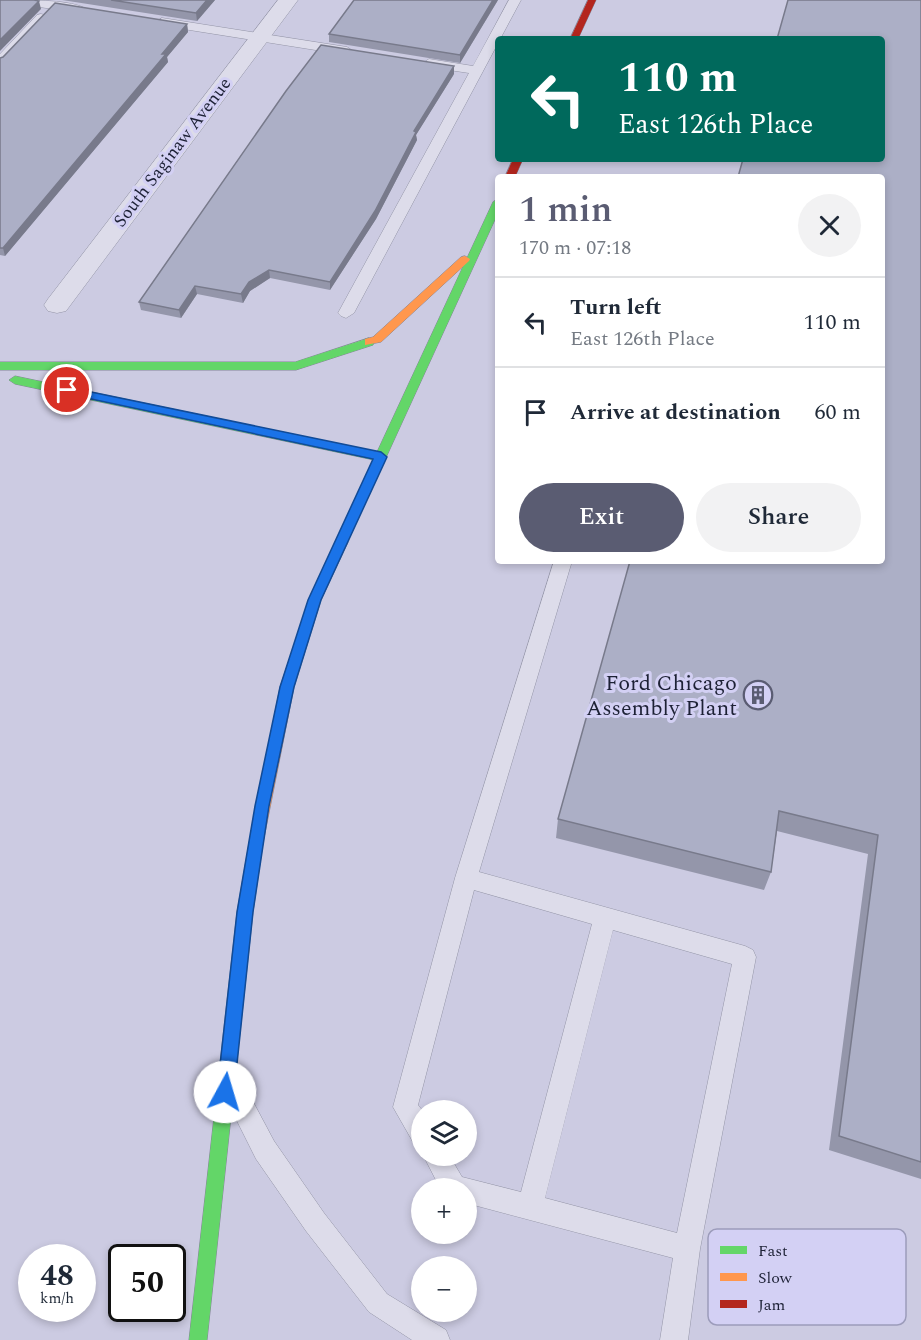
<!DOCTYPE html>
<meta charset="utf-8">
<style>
body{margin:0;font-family:Spectral,serif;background:#f2f2f3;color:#1f2937;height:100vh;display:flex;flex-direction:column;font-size:22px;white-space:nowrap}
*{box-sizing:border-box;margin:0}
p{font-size:20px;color:#747a83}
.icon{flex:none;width:33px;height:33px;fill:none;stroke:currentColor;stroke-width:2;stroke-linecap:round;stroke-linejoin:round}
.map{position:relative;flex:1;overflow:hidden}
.panel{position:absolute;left:495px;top:174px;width:390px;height:390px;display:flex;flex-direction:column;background:#fff;border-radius:6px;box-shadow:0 3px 9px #0003}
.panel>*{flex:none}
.guide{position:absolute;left:495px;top:36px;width:390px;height:126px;border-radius:6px;box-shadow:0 3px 9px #0003;background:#00695c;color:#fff;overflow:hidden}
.buttons{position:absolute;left:411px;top:1100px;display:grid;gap:12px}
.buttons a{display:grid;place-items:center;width:66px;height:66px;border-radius:50%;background:#fff;box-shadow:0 3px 9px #0003;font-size:30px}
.speed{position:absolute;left:18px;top:1244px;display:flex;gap:12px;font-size:30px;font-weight:700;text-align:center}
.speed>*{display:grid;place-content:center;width:78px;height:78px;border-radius:50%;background:#fff;box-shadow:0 3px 9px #0003;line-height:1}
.speed small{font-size:15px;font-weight:400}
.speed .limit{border:3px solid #111;border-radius:9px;background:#fff;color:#111}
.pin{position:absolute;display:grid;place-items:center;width:51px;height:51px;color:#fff;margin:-26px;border:3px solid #fff;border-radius:50%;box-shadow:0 2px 6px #0007}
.me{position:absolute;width:66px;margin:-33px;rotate:6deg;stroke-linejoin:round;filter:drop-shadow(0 0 4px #0008)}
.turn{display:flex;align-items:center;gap:21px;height:126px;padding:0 24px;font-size:27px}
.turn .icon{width:78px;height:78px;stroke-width:2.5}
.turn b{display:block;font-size:42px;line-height:51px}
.round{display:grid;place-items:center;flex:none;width:63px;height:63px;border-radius:32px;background:#f2f2f3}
.headline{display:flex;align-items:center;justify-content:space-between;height:102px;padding:0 24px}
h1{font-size:36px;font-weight:600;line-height:45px;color:#5a5c72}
.cta{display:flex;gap:12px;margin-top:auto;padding:12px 24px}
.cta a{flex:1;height:69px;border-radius:36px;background:#5a5c72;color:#fff;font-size:24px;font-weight:600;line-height:69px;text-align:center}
.cta a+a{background:#f2f2f3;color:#1f2937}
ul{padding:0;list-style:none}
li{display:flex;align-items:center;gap:18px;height:90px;padding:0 24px;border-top:2px solid #e0e1e3}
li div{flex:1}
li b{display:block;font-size:22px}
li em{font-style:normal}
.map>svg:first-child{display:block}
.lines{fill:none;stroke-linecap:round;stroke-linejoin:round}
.lane-casing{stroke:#9495a7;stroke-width:1}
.street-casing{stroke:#9495a7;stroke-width:1}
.fast-casing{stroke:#848597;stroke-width:1}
.slow-casing{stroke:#848597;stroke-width:1}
.jam-casing{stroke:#848597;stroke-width:1}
.lane{fill:#dddcea;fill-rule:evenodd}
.street{fill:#dddcea;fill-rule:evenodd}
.fast{fill:#63d668;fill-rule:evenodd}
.slow{fill:#ff974d;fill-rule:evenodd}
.jam{fill:#b3261e;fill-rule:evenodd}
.wall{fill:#9496aa}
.shaded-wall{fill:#787a8b}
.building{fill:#acafc6;stroke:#787a8b;stroke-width:1.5}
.route{fill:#1a73e8;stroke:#114b97;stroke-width:1.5}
.labels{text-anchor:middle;stroke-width:6;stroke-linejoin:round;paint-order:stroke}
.far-street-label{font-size:18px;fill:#1d2135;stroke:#d3d0f4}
.poi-label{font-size:22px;fill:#1d2135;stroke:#d3d0f4;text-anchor:end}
.key{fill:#d3d0f4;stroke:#9c9cbb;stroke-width:1.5}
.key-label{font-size:16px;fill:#1d2135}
</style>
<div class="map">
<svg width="921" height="1340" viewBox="0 0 921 1340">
<rect width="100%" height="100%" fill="#cccbe2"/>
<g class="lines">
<!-- lane casing -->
<g class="lane-casing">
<g id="lane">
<path d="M13 0C31 0 73 0 86 9L80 13 19 4Z"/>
<polygon points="509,0 521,0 354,313 346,318 341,316 338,313 469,73 429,67 423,63 429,59 473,66"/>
<polygon points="41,14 45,15 45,21 4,64 0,65 0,54 37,15"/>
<polygon points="162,18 347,47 353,51 347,55 158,25 156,22"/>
<path d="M554 561H572L479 872 745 946 753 950 756 957 700 1249 688 1340H660L673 1258 466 1203V1188H440L423 1155H449L462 1177 521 1192 592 924 474 890 418 1105 422 1110V1145L413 1142 393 1107 455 878ZM613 930 732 964 677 1233 545 1198Z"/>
<polygon points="232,1075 241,1079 274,1141 324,1213 387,1294 446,1330 450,1340 412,1340 369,1312 306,1231 256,1159 220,1087 223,1079"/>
</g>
</g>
<!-- street casing -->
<g class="street-casing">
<polygon id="street" points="278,0 298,0 66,311 57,313 48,311 44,305 48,299"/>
</g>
<!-- fast casing -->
<g class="fast-casing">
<g id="fast">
<polygon points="498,199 498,213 346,545 338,545 336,542 374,460 15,384 9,380 15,376 377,452 493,202"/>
<polygon points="369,338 374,342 373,345 296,370 0,370 0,362 295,362"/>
<polygon points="256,836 261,838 263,843 253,912 207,1340 189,1340 237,912 249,843 251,838"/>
</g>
</g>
<!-- slow casing -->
<g class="slow-casing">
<g id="slow">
<polygon points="465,256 470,259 469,261 381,342 365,345 365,339 373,337 461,257"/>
<polygon points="342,537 348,542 321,600 294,687 263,843 261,848 256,850 251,848 249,843 280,687 309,600 336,542"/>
</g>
</g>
<!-- jam casing -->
<g class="jam-casing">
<g id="jam">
<polygon points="588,0 596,0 578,39 570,39"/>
<polygon points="513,159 523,159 515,177 505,177"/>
</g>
</g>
<!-- lane -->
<use href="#lane" class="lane"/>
<!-- street -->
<use href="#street" class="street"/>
<!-- fast -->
<use href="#fast" class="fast"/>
<!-- slow -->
<use href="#slow" class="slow"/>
<!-- jam -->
<use href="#jam" class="jam"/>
</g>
<!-- wall -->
<g class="wall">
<polygon points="62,0 215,0 197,21"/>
<polygon points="498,0 460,63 329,42 329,34"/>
<polygon points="921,0 921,1179 829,1150 868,854 777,831 771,872 764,890 556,838 558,819"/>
<polygon points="187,24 188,32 167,57 168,62 5,256 0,255 0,58"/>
<polygon points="454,74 416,135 417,140 376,219 330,290 270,278 250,291 243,303 197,294 181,318 141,310 139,302"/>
</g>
<!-- shaded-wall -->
<g class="shaded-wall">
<polygon points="207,0 215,0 197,21 196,13"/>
<polygon points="493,0 498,0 460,63 460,55"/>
<polygon points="39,1 41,9 0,51 0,40"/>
<polygon points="187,24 188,32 167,57 168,62 5,256 3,248"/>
<polygon points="454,66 454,74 416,135 417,140 376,219 330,290 330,282 414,131"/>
<polygon points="269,270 270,278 250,291 243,303 241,294 249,282"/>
<polygon points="195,286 197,294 181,318 179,310"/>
</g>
<!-- building -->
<g class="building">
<polygon points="0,0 34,0 39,1 0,40"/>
<polygon points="111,0 207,0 196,13"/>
<polygon points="354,0 493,0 460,55 329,34"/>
<polygon points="788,0 921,0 921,1162 839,1136 878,835 779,811 771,872 558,819 630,561 882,561 882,177 738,177 743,159 882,159 882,39 777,39"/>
<polygon points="55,3 187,24 162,54 166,54 3,248 0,248 0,58 3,57"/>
<polygon points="321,45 454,66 414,131 416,132 375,211 330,282 269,270 249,282 241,294 195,286 179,310 139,302 286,91"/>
</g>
<!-- route -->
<polygon class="route" points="67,387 381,452 387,457 321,600 294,687 269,806 253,912 234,1092 231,1098 225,1101 219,1098 217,1092 237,912 255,806 280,687 308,600 373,459 63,393 61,390"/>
<!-- icons -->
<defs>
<g id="building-ring" transform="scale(1.5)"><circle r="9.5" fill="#d3d0f4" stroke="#5a5c72" stroke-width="1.5"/><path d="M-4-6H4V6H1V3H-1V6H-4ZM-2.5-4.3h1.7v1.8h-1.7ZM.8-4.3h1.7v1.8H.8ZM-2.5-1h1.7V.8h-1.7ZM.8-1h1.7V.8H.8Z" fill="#5a5c72"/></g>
</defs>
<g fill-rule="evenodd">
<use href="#building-ring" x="758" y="695"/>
</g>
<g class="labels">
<!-- far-street labels -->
<g class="far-street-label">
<text transform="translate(172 152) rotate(-53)" y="6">South Saginaw Avenue</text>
</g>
<!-- poi labels -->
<g class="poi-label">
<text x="737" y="690">Ford Chicago<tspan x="737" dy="25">Assembly Plant</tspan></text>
</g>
</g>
<!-- legend -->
<rect x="708" y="1229" width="198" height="96" rx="9" class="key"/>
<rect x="720" y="1246" width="27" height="8" fill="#63d668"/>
<rect x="720" y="1273" width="27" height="8" fill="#ff974d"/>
<rect x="720" y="1300" width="27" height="8" fill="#b3261e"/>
<g class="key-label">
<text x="758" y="1256">Fast</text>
<text x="758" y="1283">Slow</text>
<text x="758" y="1310">Jam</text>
</g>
</svg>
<div class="buttons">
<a><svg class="icon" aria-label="layers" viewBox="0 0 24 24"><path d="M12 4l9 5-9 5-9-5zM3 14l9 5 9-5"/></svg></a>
<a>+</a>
<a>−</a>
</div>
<div class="speed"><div>48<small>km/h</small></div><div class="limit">50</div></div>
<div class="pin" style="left:67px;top:390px;background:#d93025"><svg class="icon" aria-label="arrive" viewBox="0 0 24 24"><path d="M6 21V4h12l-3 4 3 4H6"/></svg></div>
<svg class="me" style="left:225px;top:1092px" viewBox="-20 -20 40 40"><circle r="19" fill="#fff"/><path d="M0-13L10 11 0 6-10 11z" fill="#1a73e8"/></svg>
<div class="guide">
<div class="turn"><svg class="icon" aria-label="left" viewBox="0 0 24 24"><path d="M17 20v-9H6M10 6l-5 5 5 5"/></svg><div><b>110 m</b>East 126th Place</div></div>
</div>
<section class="panel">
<div class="headline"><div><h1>1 min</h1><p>170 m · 07:18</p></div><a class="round"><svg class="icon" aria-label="close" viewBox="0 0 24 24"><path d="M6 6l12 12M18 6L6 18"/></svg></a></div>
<ul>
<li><svg class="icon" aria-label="left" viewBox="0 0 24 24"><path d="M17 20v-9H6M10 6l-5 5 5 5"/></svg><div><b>Turn left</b><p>East 126th Place</p></div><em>110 m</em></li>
<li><svg class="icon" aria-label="arrive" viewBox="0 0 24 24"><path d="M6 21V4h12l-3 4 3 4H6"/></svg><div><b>Arrive at destination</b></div><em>60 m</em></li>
</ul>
<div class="cta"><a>Exit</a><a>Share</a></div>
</section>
</div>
